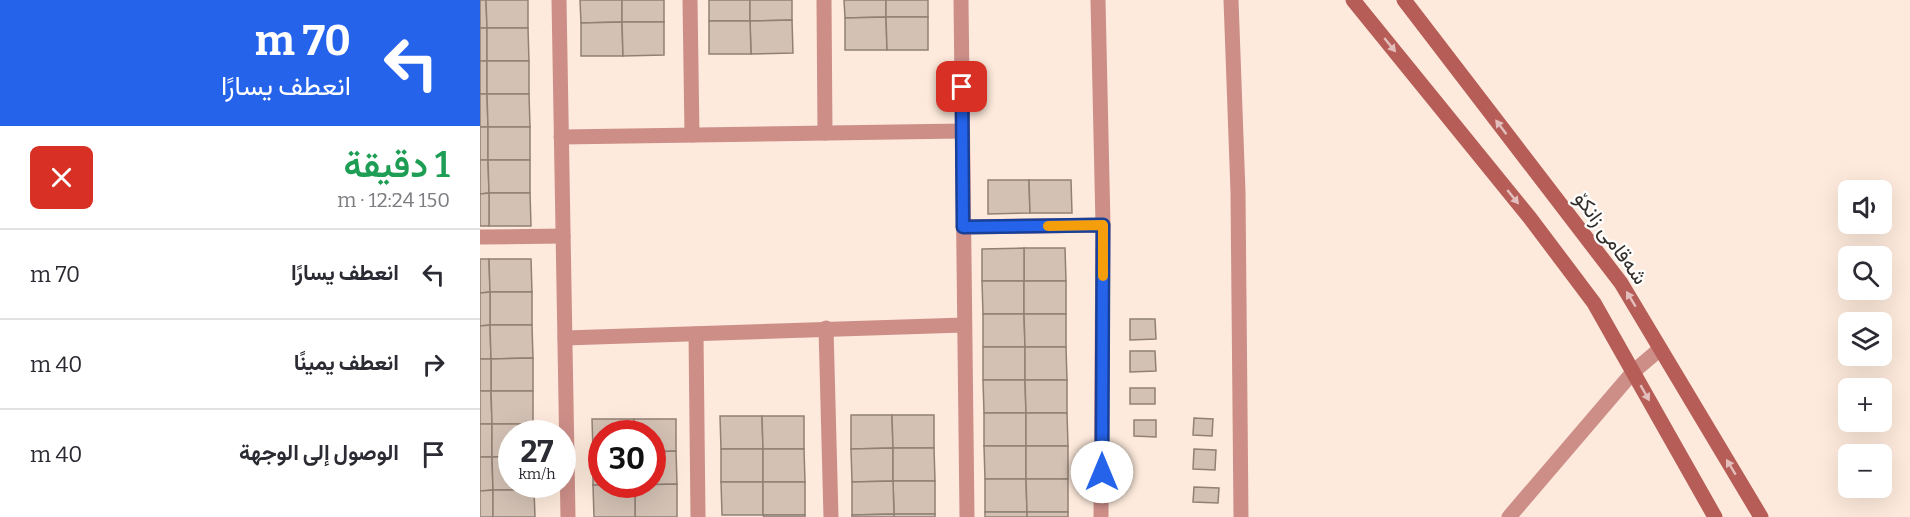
<!DOCTYPE html>
<html lang="ar">
<meta charset="utf-8">
<style>
body{margin:0;font-family:Bitter,Vazirmatn,serif;background:#f2f2f3;color:#2b2b33;direction:rtl;height:100vh;display:flex;flex-direction:column;font-size:22px;white-space:nowrap}
*{box-sizing:border-box;margin:0}
p{font-size:20px;color:#7c7c81}
.icon{flex:none;width:33px;height:33px;fill:none;stroke:currentColor;stroke-width:2;stroke-linecap:round;stroke-linejoin:round}
.map{position:relative;flex:1;overflow:hidden;direction:ltr}
.drawer{display:flex;flex-direction:column;background:#fff;width:480px}
.drawer>*{flex:none}
.top-card{background:#2563eb;color:#fff;overflow:hidden}
.buttons{position:absolute;left:1358px;top:180px;display:grid;gap:12px}
.buttons a{display:grid;place-items:center;width:54px;height:54px;border-radius:9px;background:#fff;box-shadow:0 6px 24px #0002;font-size:30px}
.speed{position:absolute;left:18px;top:420px;display:flex;gap:12px;font-size:30px;font-weight:700;text-align:center}
.speed>*{display:grid;place-content:center;width:78px;height:78px;border-radius:50%;background:#fff;box-shadow:0 6px 24px #0002;line-height:1}
.speed small{font-size:15px;font-weight:400}
.speed .limit{border:9px solid #d22;background:#fff;color:#111}
.pin{position:absolute;display:grid;place-items:center;width:51px;height:51px;color:#fff;margin:-26px;border-radius:12px;box-shadow:0 3px 9px #0006}
.me{position:absolute;width:66px;margin:-33px;rotate:0deg;stroke-linejoin:round;filter:drop-shadow(0 0 4px #0008)}
.turn{display:flex;align-items:center;gap:21px;height:126px;padding:0 30px;font-size:27px}
.turn .icon{width:78px;height:78px;stroke-width:2.5}
.turn b{display:block;font-size:42px;line-height:51px}
.round{display:grid;place-items:center;flex:none;width:63px;height:63px;border-radius:9px;background:#f2f2f3}
.overview{display:flex;align-items:center;justify-content:space-between;height:102px;padding:0 30px}
h1{font-size:36px;font-weight:600;line-height:45px;color:#1e9e55}
ul{padding:0;list-style:none}
li{display:flex;align-items:center;gap:18px;height:90px;padding:0 30px;border-top:2px solid #e1e1e2}
li div{flex:1}
li b{display:block;font-size:22px}
li em{font-style:normal}
main{display:flex;flex:1;min-height:0}
.map>svg:first-child{display:block}
.building{fill:#d3c1b4;stroke:#918074;stroke-width:1.5}
.lines{fill:none;stroke-linecap:round;stroke-linejoin:round}
.street{stroke:#cd8e88;stroke-width:15}
.secondary{stroke:#b75d57;stroke-width:15}
.oneway{fill:#e2bebc}
.route-casing{stroke:#184099;stroke-width:15}
.route{stroke:#2563eb;stroke-width:10}
.slow{stroke:#f59e0b;stroke-width:10}
.labels{text-anchor:middle;stroke-width:4.5;stroke-linejoin:round;paint-order:stroke}
.street-label{font-size:21px;fill:#352e29;stroke:#fff}
</style>
<main>
<div class="map">
<svg width="1430" height="517" viewBox="0 0 1430 517">
<rect width="100%" height="100%" fill="#fdeadc"/>
<!-- building -->
<g class="building">
<polygon points="0,0 6,0 7,28 0,28"/>
<polygon points="6,0 48,0 48,28 7,28"/>
<polygon points="100,0 142,0 142,22 101,23"/>
<rect x="142" y="0" width="42" height="22"/>
<rect x="229" y="0" width="41" height="21"/>
<polygon points="270,0 312,0 312,20 270,21"/>
<polygon points="364,0 406,0 406,17 365,18"/>
<rect x="406" y="0" width="42" height="17"/>
<polygon points="406,17 407,50 365,50 365,18"/>
<polygon points="406,17 448,17 448,50 407,50"/>
<polygon points="312,20 313,53 271,54 270,21"/>
<polygon points="229,21 270,21 271,54 229,54"/>
<polygon points="142,22 143,56 101,56 101,23"/>
<polygon points="142,22 184,22 184,55 143,56"/>
<rect x="0" y="28" width="7" height="33"/>
<polygon points="7,28 48,28 49,61 7,61"/>
<rect x="0" y="61" width="7" height="33"/>
<rect x="7" y="61" width="42" height="33"/>
<polygon points="0,94 7,94 8,127 0,127"/>
<polygon points="7,94 49,94 50,127 8,127"/>
<rect x="0" y="127" width="8" height="33"/>
<rect x="8" y="127" width="42" height="33"/>
<polygon points="0,160 8,160 9,193 0,194"/>
<polygon points="8,160 50,160 50,193 9,193"/>
<polygon points="508,180 549,180 550,213 508,214"/>
<polygon points="549,180 591,180 592,213 550,213"/>
<polygon points="9,193 50,193 51,226 9,226"/>
<polygon points="9,193 9,226 0,226 0,194"/>
<polygon points="544,248 585,248 586,281 544,281"/>
<polygon points="544,248 544,281 502,281 502,249"/>
<polygon points="0,259 9,259 10,292 0,293"/>
<polygon points="9,259 51,259 52,292 10,292"/>
<polygon points="502,281 544,281 544,314 503,314"/>
<rect x="544" y="281" width="42" height="33"/>
<rect x="10" y="292" width="42" height="33"/>
<polygon points="10,292 10,325 0,326 0,293"/>
<polygon points="503,314 544,314 545,347 503,347"/>
<polygon points="544,314 586,314 586,347 545,347"/>
<polygon points="650,319 675,319 676,339 650,340"/>
<polygon points="10,325 11,359 0,359 0,326"/>
<polygon points="10,325 52,325 53,358 11,359"/>
<rect x="503" y="347" width="42" height="33"/>
<polygon points="545,347 586,347 587,380 545,380"/>
<polygon points="650,351 675,351 676,371 650,372"/>
<polygon points="53,358 53,391 11,391 11,359"/>
<rect x="0" y="359" width="11" height="32"/>
<polygon points="503,380 545,380 546,413 504,413"/>
<polygon points="545,380 587,380 587,413 546,413"/>
<rect x="650" y="388" width="25" height="16"/>
<polygon points="0,391 11,391 12,424 0,424"/>
<polygon points="11,391 53,391 53,424 12,424"/>
<rect x="504" y="413" width="42" height="33"/>
<polygon points="546,413 587,413 588,446 546,446"/>
<polygon points="371,415 412,415 413,448 371,449"/>
<polygon points="412,415 454,415 454,448 413,448"/>
<polygon points="240,416 282,416 283,449 241,449"/>
<polygon points="282,416 324,416 324,449 283,449"/>
<polygon points="714,418 733,419 732,436 713,435"/>
<polygon points="112,419 154,419 154,434 122,434 122,452 113,452"/>
<polygon points="154,419 196,419 196,451 172,452 172,434 154,434"/>
<polygon points="654,420 676,420 676,437 654,436"/>
<rect x="0" y="424" width="12" height="33"/>
<polygon points="12,424 53,424 54,434 32,434 32,457 12,457"/>
<polygon points="504,446 546,446 546,479 505,479"/>
<rect x="546" y="446" width="42" height="33"/>
<polygon points="413,448 413,481 372,482 371,449"/>
<polygon points="413,448 454,448 455,481 413,481"/>
<rect x="241" y="449" width="42" height="33"/>
<polygon points="283,449 324,449 325,482 283,482"/>
<polygon points="714,449 736,450 735,470 713,469"/>
<polygon points="196,451 197,484 155,485 172,484 172,452"/>
<polygon points="113,452 122,452 122,484 155,485 113,485"/>
<polygon points="0,457 12,457 13,490 0,491"/>
<polygon points="12,457 32,457 32,484 54,484 54,490 13,490"/>
<polygon points="505,479 546,479 547,512 505,512"/>
<polygon points="546,479 588,479 588,512 547,512"/>
<polygon points="413,481 455,481 455,514 414,514"/>
<polygon points="413,481 414,514 372,515 372,482"/>
<polygon points="241,482 283,482 283,515 242,515"/>
<rect x="283" y="482" width="42" height="33"/>
<polygon points="197,484 197,517 155,517 155,485"/>
<polygon points="113,485 155,485 155,517 114,517"/>
<polygon points="714,487 739,488 738,503 713,502"/>
<polygon points="13,490 13,517 0,517 0,491"/>
<polygon points="13,490 54,490 55,517 13,517"/>
<rect x="505" y="512" width="42" height="5"/>
<rect x="547" y="512" width="41" height="5"/>
<rect x="414" y="514" width="41" height="3"/>
<polygon points="414,514 414,517 372,517 372,515"/>
<polygon points="283,515 325,515 325,517 284,517"/>
</g>
<g class="lines">
<!-- street -->
<g class="street">
<polyline points="79,0 88,517"/>
<polyline points="210,0 212,135"/>
<polyline points="344,0 345,133"/>
<polyline points="481,0 487,517"/>
<polyline points="618,0 623,225 621,517"/>
<polyline points="751,0 758,192 761,517"/>
<polyline points="81,137 482,131"/>
<polyline points="483,227 623,225"/>
<polyline points="0,237 83,236"/>
<polyline points="346,328 351,517"/>
<polyline points="216,334 218,517"/>
<polyline points="85,338 484,325"/>
<polyline points="1029,517 1153,372 1180,349"/>
</g>
<!-- secondary -->
<g class="secondary">
<polyline points="873,0 1050,218 1114,303 1235,517"/>
<polyline points="924,0 1141,283 1281,517"/>
</g>
</g>
<!-- one-way arrows -->
<defs><path id="oneway-solid" d="M-6-.8H1V-3.2L6.5 0L1 3.2V.8H-6Z" transform="scale(1.5)"/></defs>
<g class="oneway">
<use href="#oneway-solid" transform="translate(910 45) rotate(51)"/>
<use href="#oneway-solid" transform="translate(1021 127) rotate(-127)"/>
<use href="#oneway-solid" transform="translate(1033 197) rotate(51)"/>
<use href="#oneway-solid" transform="translate(1151 299) rotate(-121)"/>
<use href="#oneway-solid" transform="translate(1165 393) rotate(60)"/>
<use href="#oneway-solid" transform="translate(1251 467) rotate(-121)"/>
</g>
<g class="lines">
<!-- route casing -->
<g class="route-casing">
<polyline id="route" points="482,87 483,227 623,225 622,472"/>
</g>
<!-- route -->
<use href="#route" class="route"/>
<!-- slow -->
<polyline class="slow" points="568,226 623,225 623,276"/>
</g>
<g class="labels">
<!-- street labels -->
<g class="street-label">
<text transform="translate(1131 238) rotate(54)" y="7">شەقامی زانکۆ</text>
</g>
</g>
</svg>
<div class="buttons">
<a><svg class="icon" aria-label="sound" viewBox="0 0 24 24"><path d="M4 9h4l5-4v14l-5-4H4zM17 9q2 3 0 6"/></svg></a>
<a><svg class="icon" aria-label="search" viewBox="0 0 24 24"><circle cx="10" cy="10" r="6"/><path d="M15 15l6 6"/></svg></a>
<a><svg class="icon" aria-label="layers" viewBox="0 0 24 24"><path d="M12 4l9 5-9 5-9-5zM3 14l9 5 9-5"/></svg></a>
<a>+</a>
<a>−</a>
</div>
<div class="speed"><div>27<small>km/h</small></div><div class="limit">30</div></div>
<div class="pin" style="left:482px;top:87px;background:#d93025"><svg class="icon" aria-label="arrive" viewBox="0 0 24 24"><path d="M6 21V4h12l-3 4 3 4H6"/></svg></div>
<svg class="me" style="left:622px;top:472px" viewBox="-20 -20 40 40"><circle r="19" fill="#fff"/><path d="M0-13L10 11 0 6-10 11z" fill="#2563eb"/></svg>
</div>
<section class="drawer">
<div class="top-card">
<div class="turn"><svg class="icon" aria-label="left" viewBox="0 0 24 24"><path d="M17 20v-9H6M10 6l-5 5 5 5"/></svg><div><b>70 m</b>انعطف يسارًا</div></div>
</div>
<div class="overview"><div><h1>1 دقيقة</h1><p>150 m · 12:24</p></div><a class="round" style="background:#d93025;color:#fff"><svg class="icon" aria-label="close" viewBox="0 0 24 24"><path d="M6 6l12 12M18 6L6 18"/></svg></a></div>
<ul>
<li><svg class="icon" aria-label="left" viewBox="0 0 24 24"><path d="M17 20v-9H6M10 6l-5 5 5 5"/></svg><div><b>انعطف يسارًا</b></div><em>70 m</em></li>
<li><svg class="icon" aria-label="right" viewBox="0 0 24 24"><path d="M7 20v-9h11M14 6l5 5-5 5"/></svg><div><b>انعطف يمينًا</b></div><em>40 m</em></li>
<li><svg class="icon" aria-label="arrive" viewBox="0 0 24 24"><path d="M6 21V4h12l-3 4 3 4H6"/></svg><div><b>الوصول إلى الوجهة</b></div><em>40 m</em></li>
</ul>
</section>
</main>
